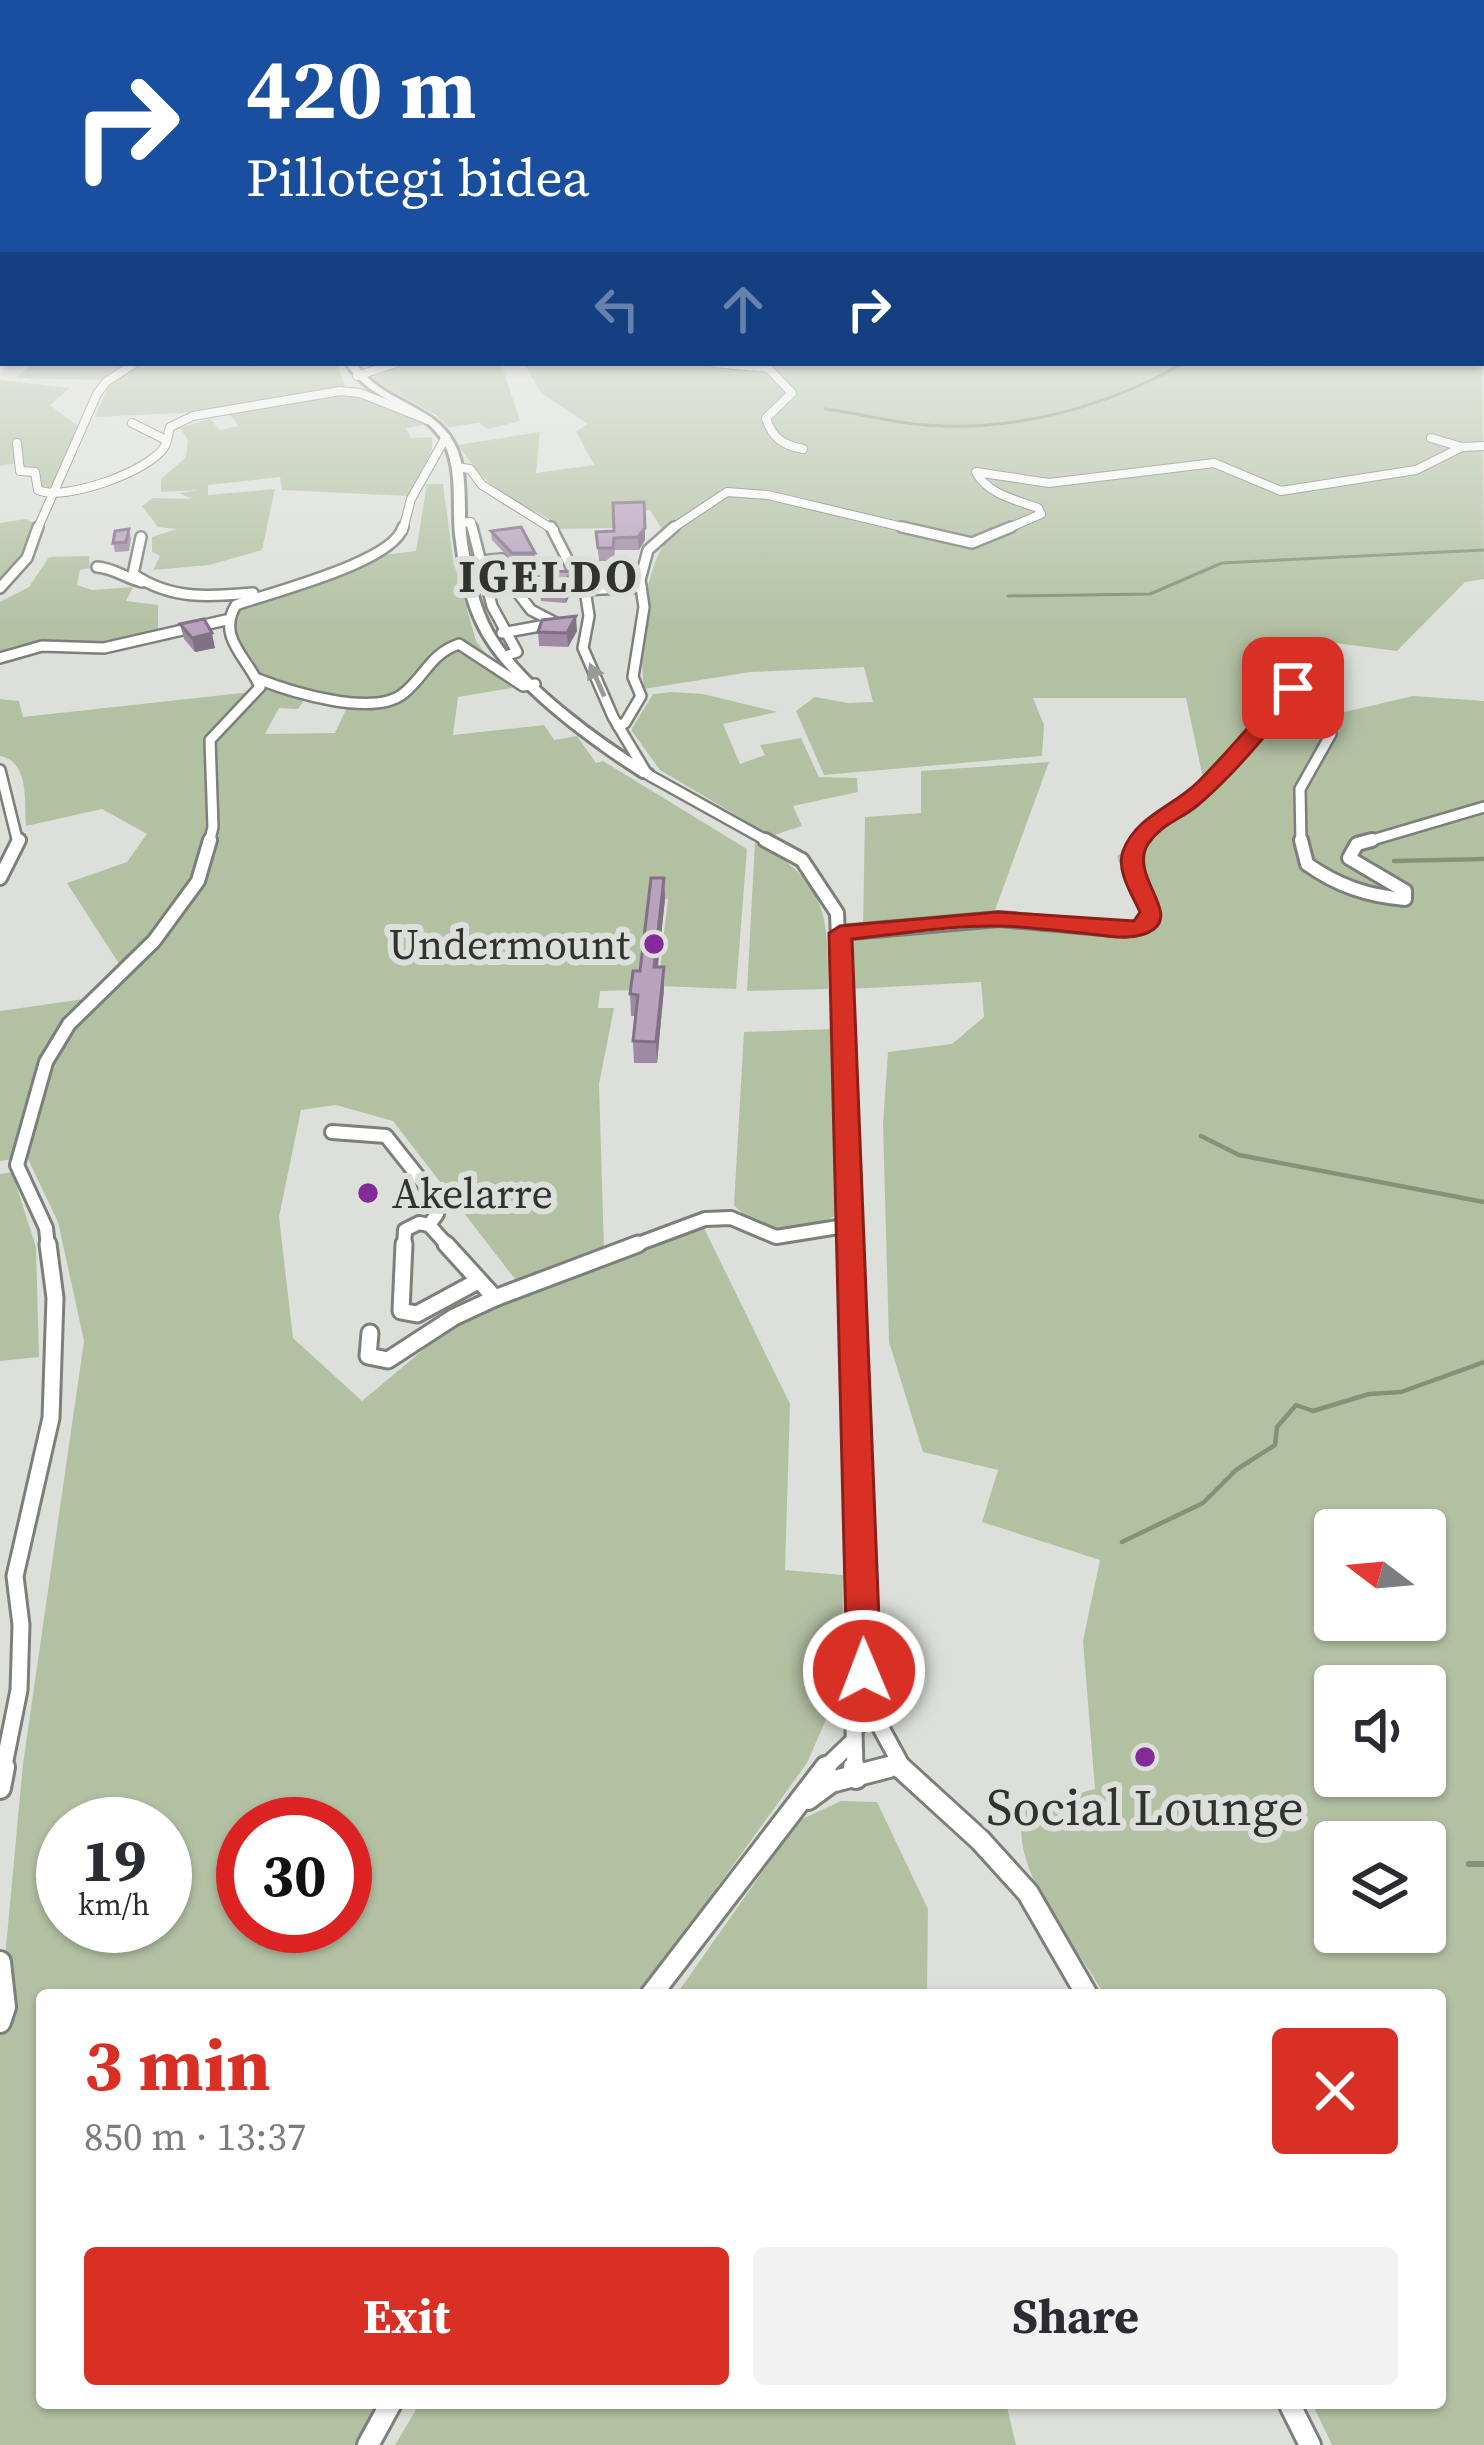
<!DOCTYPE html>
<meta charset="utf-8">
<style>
body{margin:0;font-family:"Source Serif 4",serif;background:#f2f2f3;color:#2b2b33;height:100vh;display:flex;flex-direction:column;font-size:45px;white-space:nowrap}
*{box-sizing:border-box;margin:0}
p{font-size:39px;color:#7c7c81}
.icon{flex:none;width:66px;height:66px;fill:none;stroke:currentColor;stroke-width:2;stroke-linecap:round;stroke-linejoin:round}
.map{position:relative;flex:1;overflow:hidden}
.panel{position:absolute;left:36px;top:1989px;width:1410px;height:420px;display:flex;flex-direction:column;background:#fff;border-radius:12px;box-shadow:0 3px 9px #0004}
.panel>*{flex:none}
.hud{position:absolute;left:0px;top:0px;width:1485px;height:366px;box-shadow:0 3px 9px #0004;background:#1a4fa0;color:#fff;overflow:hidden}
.needle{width:78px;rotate:286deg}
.controls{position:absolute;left:1314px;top:1509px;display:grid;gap:24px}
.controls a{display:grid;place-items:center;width:132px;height:132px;border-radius:12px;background:#fff;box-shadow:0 3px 9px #0004;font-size:60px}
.speed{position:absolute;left:36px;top:1797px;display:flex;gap:24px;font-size:60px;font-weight:700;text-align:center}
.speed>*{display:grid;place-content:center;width:156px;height:156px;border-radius:50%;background:#fff;box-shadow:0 3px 9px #0004;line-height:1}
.speed small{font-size:30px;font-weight:400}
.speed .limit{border:18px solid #d22;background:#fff;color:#111}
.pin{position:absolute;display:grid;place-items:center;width:102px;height:102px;color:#fff;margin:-51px;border-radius:24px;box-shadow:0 6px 18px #0006}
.me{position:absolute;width:132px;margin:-66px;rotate:359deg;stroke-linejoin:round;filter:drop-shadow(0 0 9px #0008)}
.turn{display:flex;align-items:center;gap:42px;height:252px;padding:0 48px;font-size:54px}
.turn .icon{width:156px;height:156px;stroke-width:2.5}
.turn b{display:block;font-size:84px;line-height:102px}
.lanes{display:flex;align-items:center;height:114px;padding:0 48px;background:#0003;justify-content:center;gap:60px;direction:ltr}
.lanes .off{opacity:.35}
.round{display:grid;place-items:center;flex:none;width:126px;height:126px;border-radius:12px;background:#f2f2f3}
.overview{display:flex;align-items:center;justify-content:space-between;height:204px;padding:0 48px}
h1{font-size:72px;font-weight:700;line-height:90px;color:#d93025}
.cta{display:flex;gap:24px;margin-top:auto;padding:24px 48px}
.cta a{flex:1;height:138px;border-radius:12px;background:#d93025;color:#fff;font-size:48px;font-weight:700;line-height:138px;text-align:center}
.cta a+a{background:#f2f2f3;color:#2b2b33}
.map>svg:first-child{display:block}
.green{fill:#b3c1a3;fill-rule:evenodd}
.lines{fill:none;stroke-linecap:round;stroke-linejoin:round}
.stream-far2{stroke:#849275;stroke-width:3}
.stream-far1{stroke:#849275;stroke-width:4.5}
.stream{stroke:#849275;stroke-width:6}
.street-far4-casing{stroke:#7c7f7a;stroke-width:10}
.street-far3-casing{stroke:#7c7f7a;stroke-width:14}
.street-far2-casing{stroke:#7c7f7a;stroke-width:18}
.street-far1-casing{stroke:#7c7f7a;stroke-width:21}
.street-casing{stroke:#7c7f7a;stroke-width:26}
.secondary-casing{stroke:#7c7f7a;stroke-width:6}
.street-far4{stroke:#fff;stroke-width:8}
.street-far3{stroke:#fff;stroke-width:9}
.street-far2{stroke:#fff;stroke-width:12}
.street-far1{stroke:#fff;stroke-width:15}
.street{stroke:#fff;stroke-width:20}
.secondary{fill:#fff;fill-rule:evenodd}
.wall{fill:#9e8ba3}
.shaded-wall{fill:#817185}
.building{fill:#b8a2be;stroke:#817185;stroke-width:3}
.oneway{fill:#989998}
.route{fill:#d93025;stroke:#8d1f18;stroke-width:3}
.poi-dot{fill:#832b98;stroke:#dde0da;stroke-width:4.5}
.labels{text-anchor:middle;stroke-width:12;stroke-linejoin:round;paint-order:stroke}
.poi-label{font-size:42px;fill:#323331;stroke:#dde0da;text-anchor:end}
.far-district-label{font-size:45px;font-weight:bold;letter-spacing:3px;fill:#323331;stroke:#dde0da}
.near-poi-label{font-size:51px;fill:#323331;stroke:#dde0da}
</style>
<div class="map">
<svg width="1484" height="2445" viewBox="0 0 1484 2445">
<rect width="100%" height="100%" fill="#dde0da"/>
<!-- green -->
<g class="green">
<path d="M1482 286 1484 579 1465 582 1397 651 1327 642 1203 778 1186 698H1033L1044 725 1042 756 824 775 796 711 815 697 848 703 873 702 864 667 750 672 644 689C639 647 641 573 668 539L650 510 614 515V528L558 529C547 514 531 511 515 502 490 488 474 468 458 445L540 432 536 473 594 465 576 431 588 424 541 393 525 365 502 366 520 421 488 429 479 423 449 427 436 415 371 379 402 363H1482Z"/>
<polygon points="34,363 129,363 101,380 16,378"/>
<polygon points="139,363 336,363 346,388 197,412 95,417 110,383"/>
<polygon points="0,380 70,388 50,405 79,427 48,492 38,484 38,470 24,469 23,462 0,466"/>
<polygon points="342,392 424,420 424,425 406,428 411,438 432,437 432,450 409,496 282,490 280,477 208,485 208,495 275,489 262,550 209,565 153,570 160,556 152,552 152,537 177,529 158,527 142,506 153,498 192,499 179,493 199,490 161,492 161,479 186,457 188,440 180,428 210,419 220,430 239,426 229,414"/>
<path d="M427 484H443L453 559 476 641 512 688 458 697 453 735 544 725 554 740 577 736 596 763 603 761 747 849 736 989 658 986 668 899H649L638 990 600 991 598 1008H614L599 1084 604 1250 518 1283 393 1121 336 1105 301 1110 279 1217 293 1338 362 1401 460 1319 704 1228 790 1404 785 1570 843 1575 842 1683 807 1763 639 1995H42V2403H379L354 2445H0V2011L23 1764 84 1341 58 1222 27 1157 0 1161V1011L105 996 125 973 67 883 127 862 147 834 102 809 26 826C24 801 30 762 0 756V699L19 701 23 717 251 692 254 662 230 631 231 617 240 607 383 555 416 551ZM304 700 349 703 335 733 265 734 279 708 298 709ZM63 1824H165V1926H63ZM243 1824H345V1926H243Z"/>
<polygon points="26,519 39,526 25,558 0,586 0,523"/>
<polygon points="89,556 90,568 80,570 77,585 92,590 133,587 126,601 158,605 158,630 172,632 109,646 0,652 0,602 29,587 49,557"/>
<polygon points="673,692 703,694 777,712 723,724 740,764 765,755 760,745 801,738 819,777 857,778 858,792 793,806 802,826 771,836 660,770 631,730 653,694"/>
<path d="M1413 696 1484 701V2445H1332L1312 2403H1440V1995H1104C1078 1944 1004 1868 1025 1808L1095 1789 1083 1641 1100 1560 982 1522 998 1470 923 1452 889 1342 883 1124 888 1052 952 1044 984 1017 981 982 849 989 848 940C944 915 1043 927 1141 936L1162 920 1130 896 1117 856 1191 805 1262 731ZM1335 1530H1425V1620H1335ZM1335 1686H1425V1776H1335ZM1335 1842H1425V1932H1335Z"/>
<polygon points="1049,762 994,913 863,926 865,817 921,813 921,771"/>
<path d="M755 841C827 883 828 912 828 989L747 991Z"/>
<path d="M832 1029 842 1211C810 1236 762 1236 734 1205L744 1032Z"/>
<polygon points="12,1172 36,1247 39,1357 0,1361 0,1174"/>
<polygon points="841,1801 877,1802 928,1909 927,1995 676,1995 798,1821"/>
<polygon points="420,2403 1006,2403 1016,2445 395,2445"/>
</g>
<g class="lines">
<!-- stream-far2 -->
<g class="stream-far2">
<path d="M825 409C859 413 892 423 926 425 1016 432 1106 407 1184 363"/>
<polyline points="1008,596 1150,594 1222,563 1484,550"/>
</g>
<!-- stream-far1 -->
<g class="stream-far1">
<polyline points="1394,861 1484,859"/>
<polyline points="1201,1136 1239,1155 1484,1202"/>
<polyline points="1122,1542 1203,1503 1236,1470 1275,1445 1277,1427 1296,1405 1313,1411 1369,1394 1401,1392 1484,1362"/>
</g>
<!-- stream -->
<polyline class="stream" points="1469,1864 1484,1864"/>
<!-- street-far4 casing -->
<g class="street-far4-casing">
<g id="street-far4">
<path d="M715 363 768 368 792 393 766 418C772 438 783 445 803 449"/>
<polyline points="357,376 396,363"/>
<polyline points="132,423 164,439"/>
<polyline points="1431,438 1462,447"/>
<path d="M17 443 20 471 35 472 38 490C64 502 151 471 165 446 168 440 168 433 170 427L193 416 340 391 360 393 428 420"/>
<polyline points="456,467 470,469 482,485 554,530"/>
<polyline points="459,523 471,522 473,530"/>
<polyline points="37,530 97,394 106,382 135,363"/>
<polyline points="403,530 411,499 446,437"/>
<polyline points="670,530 727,492 768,495 915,530"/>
<path d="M1004 530 1041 514 1038 508C1016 500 987 494 976 472L1049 483 1214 463 1281 491 1416 470 1462 447 1484 446"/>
</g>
</g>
<!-- street-far3 casing -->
<g class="street-far3-casing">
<g id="street-far3">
<polyline points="472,527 492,606 517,652 506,656"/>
<polyline points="551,527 586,596 589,616 583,648 613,717 647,774 771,843"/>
<polyline points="902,527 972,543 1011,527"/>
<path d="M141 537 133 574C171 600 209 597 253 593"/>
<polyline points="481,561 502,559 511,584 500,584"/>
<path d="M97 567C114 568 125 578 142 582"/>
<polyline points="0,588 27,558 38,527"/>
<polyline points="583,590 641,587"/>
<polyline points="556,623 531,610 511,584 557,580"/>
<polyline points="502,633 551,624"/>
<polyline points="0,658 42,646 104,648 226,620"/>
<path d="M258 679C291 692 374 718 404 693 426 675 430 654 459 644L523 686 535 684"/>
<polyline points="618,726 625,723 641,696 633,677 644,607 640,580 648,550 674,527"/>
<polyline points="0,770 18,843"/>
<path d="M209 843 213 827 210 740 260 687C248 658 216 637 236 605 272 592 394 562 403 527"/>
<path d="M1139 843C1156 821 1178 813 1197 795 1231 762 1261 724 1293 688L1306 694 1331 734 1300 789 1301 843"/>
<polyline points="1362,843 1484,807"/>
</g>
</g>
<!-- street-far2 casing -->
<g class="street-far2-casing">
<g id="street-far2">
<polyline points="765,840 802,860 837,913 850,1247"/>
<path d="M1301 840 1307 864C1338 886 1368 896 1405 899V891L1349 858 1357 844 1372 840"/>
<polyline points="0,878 19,840"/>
<path d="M840 933 999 919 1125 930 1141 927 1151 912C1140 886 1126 866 1140 840"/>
<polyline points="332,1132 386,1136 428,1189 437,1214 429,1225 449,1247"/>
<polyline points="48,1247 46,1228 17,1165 46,1062 69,1024 154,941 198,881 210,840"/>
<polyline points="404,1247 405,1230 419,1223 429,1225"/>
<polyline points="630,1247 705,1219 731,1218 776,1237 851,1225"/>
</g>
</g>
<!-- street-far1 casing -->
<g class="street-far1-casing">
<g id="street-far1">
<polyline points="404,1244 401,1311 417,1314 478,1281"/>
<polyline points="446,1244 495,1298"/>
<polyline points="850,1244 869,1706 904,1770"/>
<polyline points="370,1333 368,1356 388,1360 454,1317 495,1298 638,1244"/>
<polyline points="3,1770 19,1690 21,1625 15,1576 51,1418 55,1298 48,1244"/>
<polyline points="823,1770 850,1744"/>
<polyline points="855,1770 854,1731 869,1706"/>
<polyline points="877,1770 898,1765"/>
</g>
</g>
<!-- street casing -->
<g class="street-casing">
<g id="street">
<polyline points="854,1767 856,1778"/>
<polyline points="900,1767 980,1840 1028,1893 1087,1995"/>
<polyline points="0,1788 4,1767"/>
<polyline points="808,1799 831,1782 889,1767"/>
<polyline points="0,1962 5,2007 0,2022"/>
<polyline points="651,1995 826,1767"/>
<polyline points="1289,2403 1310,2445"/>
<polyline points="368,2445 391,2403"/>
</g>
</g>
<!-- secondary casing -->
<g class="secondary-casing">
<path id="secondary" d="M346 363H356C379 402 433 403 454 443 470 473 462 511 467 543 472 573 478 606 493 632 523 684 601 740 652 771V777H642C590 744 509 685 480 630 466 604 460 572 456 542 451 511 459 472 444 443 423 405 372 405 346 363Z"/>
</g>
<!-- street-far4 -->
<use href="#street-far4" class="street-far4"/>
<!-- street-far3 -->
<use href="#street-far3" class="street-far3"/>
<!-- street-far2 -->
<use href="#street-far2" class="street-far2"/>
<!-- street-far1 -->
<use href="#street-far1" class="street-far1"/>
<!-- street -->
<use href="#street" class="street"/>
<!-- secondary -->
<use href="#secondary" class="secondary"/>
</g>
<!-- wall -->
<g class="wall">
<polygon points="644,502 645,540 639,550 615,550 614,561 599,561 596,532 614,531"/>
<polygon points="129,529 131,539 129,551 115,552 113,543"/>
<polygon points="491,531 535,553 536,562 513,562 492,540"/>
<polygon points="571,571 572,589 566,603 541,601 540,582"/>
<polygon points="180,624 215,648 195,652 184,639"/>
<polygon points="577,631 568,647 539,646 538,632"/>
<polygon points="664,878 665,899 658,967 664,988 657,1063 634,1063 633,1041 636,1016 631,1016 630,994 640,971"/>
</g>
<!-- shaded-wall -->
<g class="shaded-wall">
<polygon points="645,528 645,540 639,550 638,537"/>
<polygon points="571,571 572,589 566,603 565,584"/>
<polygon points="576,616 577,631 568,647 567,633"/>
<polygon points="212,633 215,648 195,652 192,638"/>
<polygon points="664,878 665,899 655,988 654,967"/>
<polygon points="664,967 664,988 657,1063 656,1042"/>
</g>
<!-- building -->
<g class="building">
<polygon points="644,502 645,528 638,537 614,538 613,548 598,548 596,532 614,531 613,503"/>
<polygon points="521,527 535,553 512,553 491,531"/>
<polygon points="129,529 126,542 113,543 115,531"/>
<polygon points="571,571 565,584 540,582 544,572"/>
<polygon points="576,616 567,633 538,632 542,620"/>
<polygon points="204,619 212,633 192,638 180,624"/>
<polygon points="651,878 664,878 654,967 664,967 656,1042 633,1041 638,995 630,994 633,971 640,971"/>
</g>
<!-- one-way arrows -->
<defs><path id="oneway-solid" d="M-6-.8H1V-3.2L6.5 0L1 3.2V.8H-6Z" transform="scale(3)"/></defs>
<use class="oneway" href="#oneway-solid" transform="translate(597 680) rotate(-114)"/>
<!-- sky -->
<linearGradient id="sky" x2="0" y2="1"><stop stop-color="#80a6ba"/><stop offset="0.46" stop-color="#f0f1ee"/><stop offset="1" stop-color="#f0f1ee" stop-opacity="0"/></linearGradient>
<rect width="1484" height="628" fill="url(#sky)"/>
<!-- route -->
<path class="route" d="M1286 684 1303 688C1272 728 1236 773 1198 805 1180 820 1161 824 1148 844 1129 874 1178 911 1154 929 1135 943 1103 935 1082 933 1054 931 1026 926 999 926 950 925 900 934 852 939L881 1671 876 1681 864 1686 852 1681 847 1671 829 933 840 926 998 912 1134 921 1140 912C1132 894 1116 871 1123 851 1136 816 1174 806 1198 782 1229 751 1257 717 1286 684Z"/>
<!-- markers -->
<g class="poi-dot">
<circle cx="654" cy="944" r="12"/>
<circle cx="368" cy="1193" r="12"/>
<circle cx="1145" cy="1757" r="12"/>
</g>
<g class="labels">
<!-- poi labels -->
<g class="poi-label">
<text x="630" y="959">Undermount</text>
<text x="392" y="1208" text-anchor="start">Akelarre</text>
</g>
<!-- far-district labels -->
<g class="far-district-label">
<text x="549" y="592">IGELDO</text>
</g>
<!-- near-poi labels -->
<g class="near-poi-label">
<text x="1145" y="1825">Social Lounge</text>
</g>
</g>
</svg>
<div class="controls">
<a><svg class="needle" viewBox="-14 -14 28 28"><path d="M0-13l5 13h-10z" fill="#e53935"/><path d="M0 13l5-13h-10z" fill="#7c7c81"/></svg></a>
<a><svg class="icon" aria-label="sound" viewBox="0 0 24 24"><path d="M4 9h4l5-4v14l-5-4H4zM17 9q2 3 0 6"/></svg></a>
<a><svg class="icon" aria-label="layers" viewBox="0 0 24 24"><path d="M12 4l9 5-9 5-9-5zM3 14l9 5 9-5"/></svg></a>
</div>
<div class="speed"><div>19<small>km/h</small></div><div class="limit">30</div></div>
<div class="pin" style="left:1293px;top:688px;background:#d93025"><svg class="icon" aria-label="arrive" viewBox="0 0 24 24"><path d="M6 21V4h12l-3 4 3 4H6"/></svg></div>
<svg class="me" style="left:864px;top:1671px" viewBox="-20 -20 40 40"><circle r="17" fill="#d93025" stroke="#fff" stroke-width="3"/><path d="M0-11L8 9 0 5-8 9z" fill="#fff"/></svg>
<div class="hud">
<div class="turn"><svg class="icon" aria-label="right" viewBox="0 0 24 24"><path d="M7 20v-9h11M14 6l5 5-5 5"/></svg><div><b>420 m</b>Pillotegi bidea</div></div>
<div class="lanes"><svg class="icon off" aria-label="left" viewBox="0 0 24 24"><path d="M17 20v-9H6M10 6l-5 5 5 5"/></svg><svg class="icon off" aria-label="ahead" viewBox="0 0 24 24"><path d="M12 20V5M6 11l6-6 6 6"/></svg><svg class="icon" aria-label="right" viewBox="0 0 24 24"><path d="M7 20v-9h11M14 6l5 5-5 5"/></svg></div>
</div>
<section class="panel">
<div class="overview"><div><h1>3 min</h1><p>850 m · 13:37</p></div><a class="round" style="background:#d93025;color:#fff"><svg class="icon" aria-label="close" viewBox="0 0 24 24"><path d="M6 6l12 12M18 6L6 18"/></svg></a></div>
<div class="cta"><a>Exit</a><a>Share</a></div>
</section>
</div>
